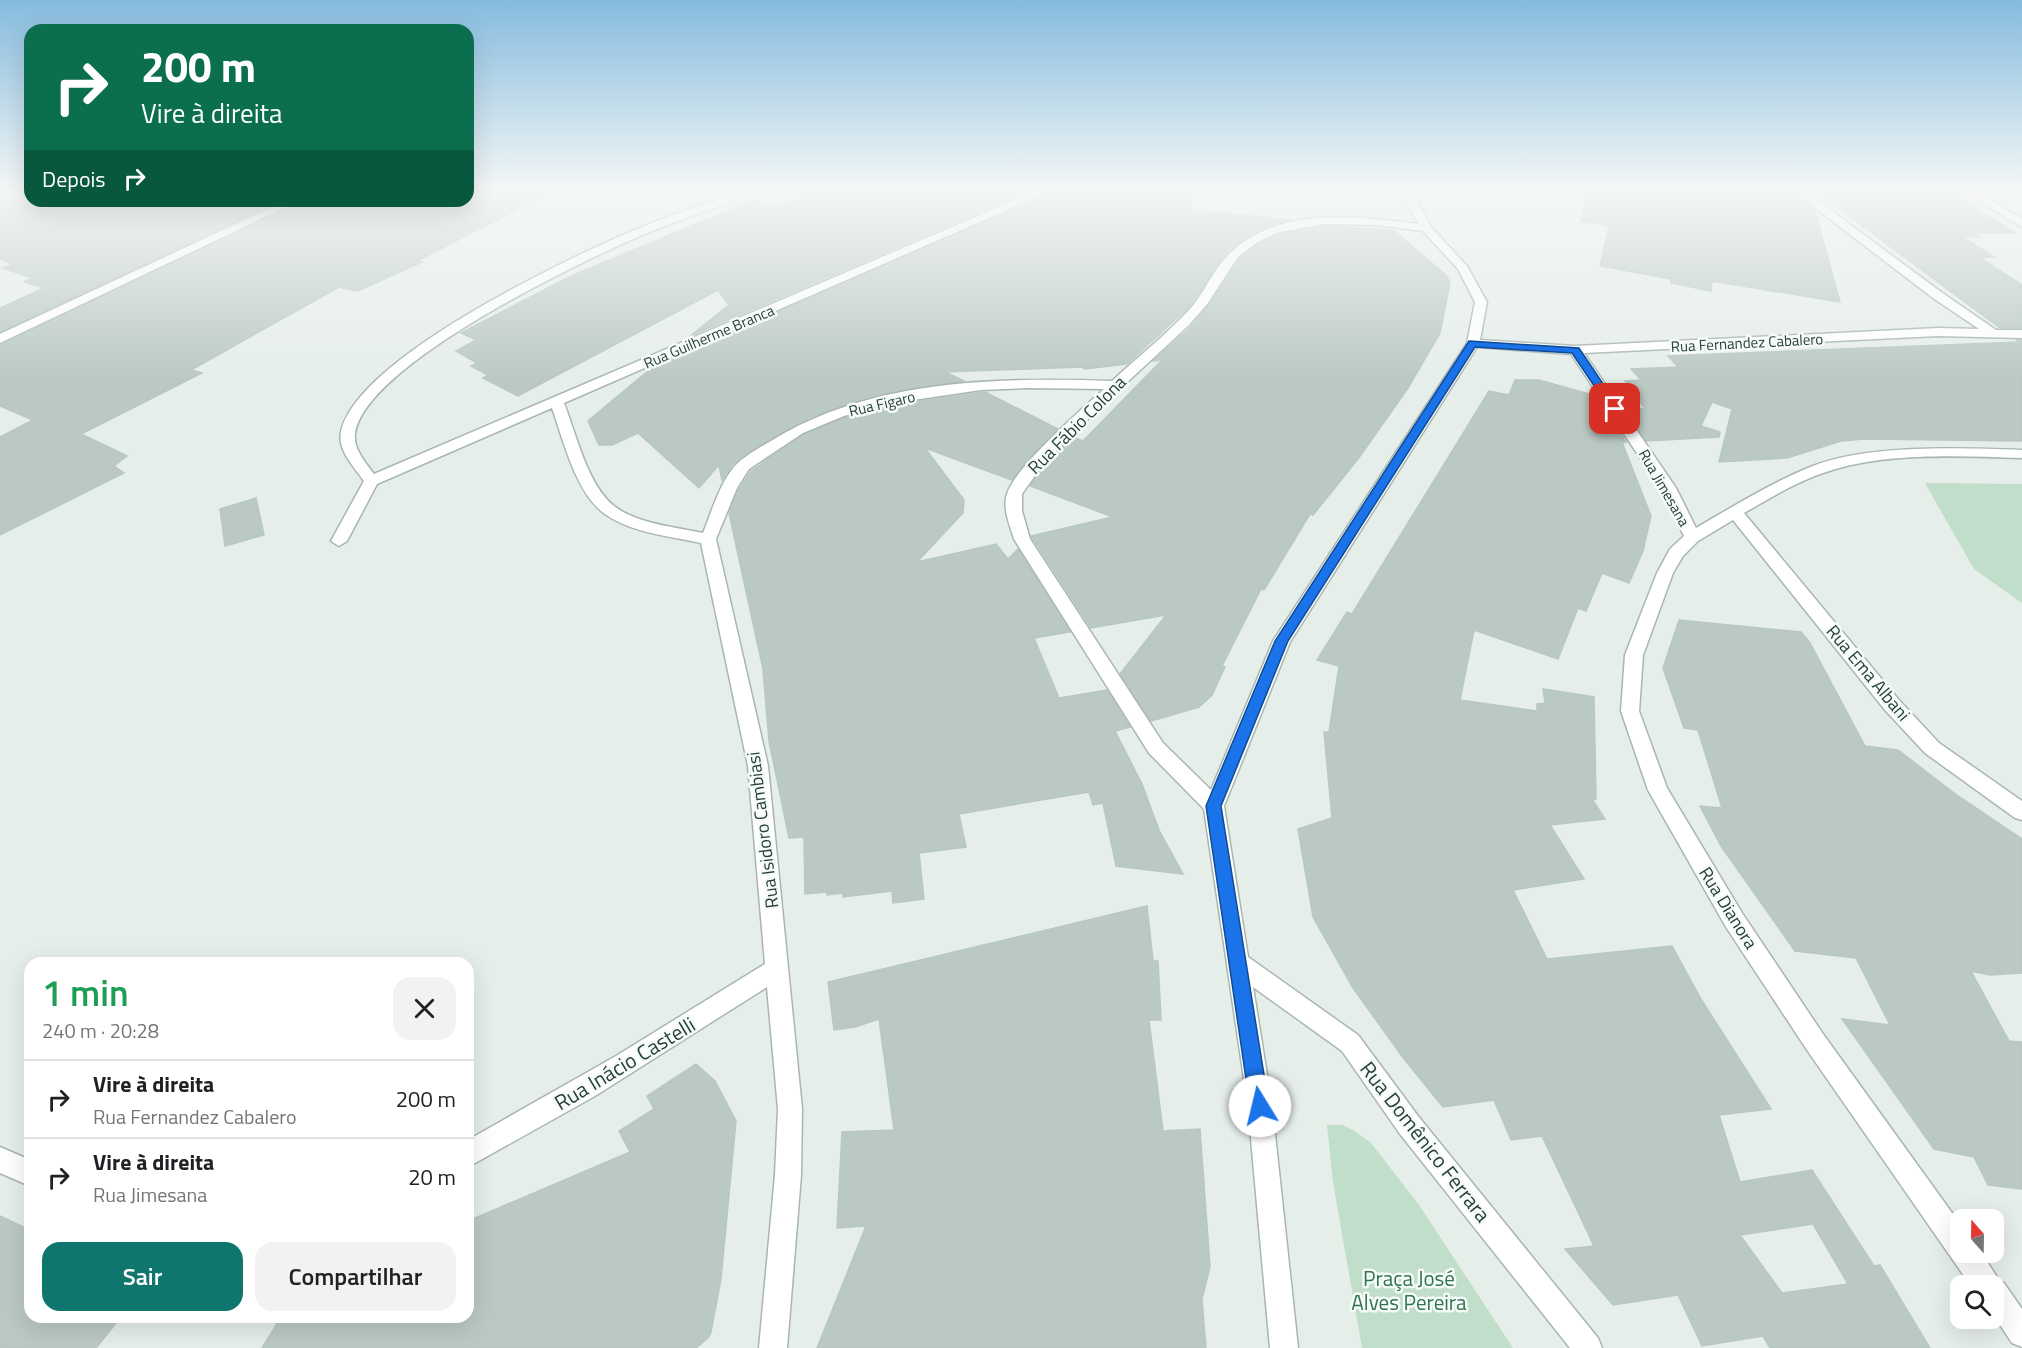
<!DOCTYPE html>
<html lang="pt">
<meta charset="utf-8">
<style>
body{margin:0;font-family:"Titillium Web",sans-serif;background:#f2f2f2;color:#202124;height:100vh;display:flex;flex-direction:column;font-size:22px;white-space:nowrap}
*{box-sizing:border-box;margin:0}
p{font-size:20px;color:#757577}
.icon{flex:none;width:33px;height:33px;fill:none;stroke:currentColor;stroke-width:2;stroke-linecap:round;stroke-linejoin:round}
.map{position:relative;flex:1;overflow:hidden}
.details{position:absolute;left:24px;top:957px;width:450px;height:366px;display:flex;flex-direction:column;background:#fff;border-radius:18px;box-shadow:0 6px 24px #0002}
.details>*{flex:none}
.guide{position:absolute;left:24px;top:24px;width:450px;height:183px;border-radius:18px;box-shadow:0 6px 24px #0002;background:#0b6e4f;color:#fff;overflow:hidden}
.needle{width:39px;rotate:340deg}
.buttons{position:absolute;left:1950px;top:1209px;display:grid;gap:12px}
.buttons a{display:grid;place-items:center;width:54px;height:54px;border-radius:12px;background:#fff;box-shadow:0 6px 24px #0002;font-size:30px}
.pin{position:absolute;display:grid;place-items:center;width:51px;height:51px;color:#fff;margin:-26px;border-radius:12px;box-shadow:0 3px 9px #0006}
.me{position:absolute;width:66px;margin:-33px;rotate:351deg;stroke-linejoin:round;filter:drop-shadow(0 0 4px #0008)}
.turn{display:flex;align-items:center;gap:21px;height:126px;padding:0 18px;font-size:27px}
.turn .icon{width:78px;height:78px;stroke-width:2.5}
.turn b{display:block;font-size:42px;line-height:51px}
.then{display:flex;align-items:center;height:57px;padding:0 18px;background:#0003;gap:12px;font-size:22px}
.round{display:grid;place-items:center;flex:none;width:63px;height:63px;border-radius:18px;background:#f2f2f2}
.overview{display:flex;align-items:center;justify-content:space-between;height:102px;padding:0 18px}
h1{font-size:36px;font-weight:600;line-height:45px;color:#1e9e55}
.primary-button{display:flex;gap:12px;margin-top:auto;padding:12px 18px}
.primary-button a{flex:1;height:69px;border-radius:18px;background:#0f766e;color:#fff;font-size:24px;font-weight:600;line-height:69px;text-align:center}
.primary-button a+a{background:#f2f2f2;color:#202124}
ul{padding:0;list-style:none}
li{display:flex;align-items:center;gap:18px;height:78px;padding:0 18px;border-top:2px solid #e0e0e0}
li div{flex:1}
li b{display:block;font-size:22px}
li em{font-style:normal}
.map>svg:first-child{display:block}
.green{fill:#c0dec9}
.building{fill:#bbc9c3;stroke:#b8c8c1;stroke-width:1.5;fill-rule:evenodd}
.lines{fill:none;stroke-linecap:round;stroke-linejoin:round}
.street-casing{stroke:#a8b6b1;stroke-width:3}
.street{fill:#fff;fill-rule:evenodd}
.route{fill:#1a73e8;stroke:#114b97;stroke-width:1.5}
.labels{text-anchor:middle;stroke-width:5;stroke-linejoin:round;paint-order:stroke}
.far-street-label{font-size:15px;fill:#254039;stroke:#f6faf8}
.street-label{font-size:18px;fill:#254039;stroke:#f6faf8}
.near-street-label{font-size:21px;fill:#254039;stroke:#f6faf8}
.near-park-label{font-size:21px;fill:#30754d;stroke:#f6faf8}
</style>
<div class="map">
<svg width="2022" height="1348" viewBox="0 0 2022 1348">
<rect width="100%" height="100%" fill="#e6eeea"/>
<!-- green -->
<g class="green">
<polygon points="1925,483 2022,484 2022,603 1974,569"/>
<polygon points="1327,1125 1342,1125 1353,1130 1371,1143 1419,1205 1513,1348 1362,1348 1333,1182"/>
</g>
<!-- building -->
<g class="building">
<polygon points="468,191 553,191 417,261 422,262 358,291 339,287 191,370 202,373 81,434 127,456 114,466 124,473 0,535 0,437 33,420 0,406 0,345 301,201 468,201"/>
<polygon points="813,191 1029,191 690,336 729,305 718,290 518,396 483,378 488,375 471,366 477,363 456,351 476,340 461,333 571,276 753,200 774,208"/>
<polygon points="1053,191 1190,191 1191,210 1291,220 1270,225 1249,236 1228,251 1188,308 1127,364 1085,369 1082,367 945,372 964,381 892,392 850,403 809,418 746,454 732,465 722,480 719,465 699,488 638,433 612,445 599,445 588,421 654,366"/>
<polygon points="1588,191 1791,191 1815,211 1840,302 1712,281 1711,291 1671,283 1671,279 1600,266 1609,226 1581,221"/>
<polygon points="1815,191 1948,191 2016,233 1974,233 1980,237 1961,236 1994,257 1980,258 2022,285 2022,328 2000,328"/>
<polygon points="0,201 280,201 0,332 0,308 44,288 24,282 32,278 3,268 13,264 0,259"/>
<polygon points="1325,226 1393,230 1446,275 1450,283 1440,333 1408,388 1358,459 1313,515 1310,514 1264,590 1261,589 1222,666 1225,667 1212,695 1199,707 1151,721 1120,674 1166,615 1091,628 1031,536 1113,517 1030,486 1046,464 1073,437 1083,441 1162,360 1153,361 1191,327 1210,304 1240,259 1259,244 1281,234"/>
<polygon points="2017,340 2022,340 2022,441 1864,439 1841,441 1787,458 1719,462 1732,409 1712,402 1701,426 1720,432 1719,437 1646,441 1621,403 1646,410 1625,381 1641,380 1631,369 1678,367 1668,356 2019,342"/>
<path d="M1515 380H1539L1596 396 1626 442H1622L1651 516 1643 551 1629 583 1602 573 1586 611 1578 608 1558 659 1474 630 1460 700 1537 711V704L1545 703 1543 689 1594 697 1596 799H1592L1605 819 1550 825 1584 879 1513 890 1547 959 1672 946 1701 999 1771 1109 1719 1115 1740 1182 1812 1170 1874 1266 1880 1265 1930 1348H1770L1763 1336 1702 1346 1678 1295 1613 1305 1565 1249 1594 1246 1542 1136 1511 1140 1494 1100 1443 1107 1404 1059 1353 988 1313 917 1298 829 1332 818 1324 732H1329L1339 666 1317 660 1347 612 1352 614 1489 391 1509 395ZM1813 1224 1848 1284 1782 1293 1740 1235Z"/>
<polygon points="985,392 1058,429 1012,480 925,448 964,500 963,513 917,562 996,544 1008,559 1018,549 1070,632 1034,638 1059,698 1107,690 1130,727 1115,731 1142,784 1159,830 1183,874 1116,866 1103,803 1093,805 1089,792 959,814 966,847 919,853 924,899 893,903 892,891 843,897 843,893 827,895 827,892 805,894 804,837 789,838 769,741 763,669 729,513 739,489 751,471 804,435 845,418 886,406"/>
<polygon points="256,498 264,535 225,546 220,509"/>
<polygon points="1679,620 1801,632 1810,643 1865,746 1898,750 1954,793 2022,839 2022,973 1990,975 1971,971 2009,1041 2022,1042 2022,1189 1988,1185 1974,1157 1934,1149 1842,1019 1890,1025 1856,958 1795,951 1721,846 1700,806 1722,808 1698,730 1684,728 1663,668"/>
<polygon points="1147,906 1153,961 1158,961 1161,1020 1149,1020 1163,1131 1200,1129 1210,1267 1202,1299 1206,1348 817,1348 866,1226 837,1228 842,1132 894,1130 879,1019 855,1027 834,1030 828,982"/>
<polygon points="696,1064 715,1081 736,1121 721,1279 711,1332 709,1337 696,1348 262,1348 281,1317 468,1317 468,1221 630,1152 619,1131 654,1109 647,1096"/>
<polygon points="0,1216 30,1230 30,1317 121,1317 96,1348 0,1348"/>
</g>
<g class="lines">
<!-- street casing -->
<g class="street-casing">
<g id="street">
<path d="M743 191H760C751 198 737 200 726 204 705 211 683 219 662 227 598 252 364 363 355 434 353 449 366 463 374 474L1036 191H1051L564 403C576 434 588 486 614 506 637 524 676 527 703 533 712 511 719 485 734 467 744 456 759 448 771 441 870 379 999 377 1112 381 1138 357 1166 335 1190 309 1205 292 1213 269 1230 253 1279 206 1356 216 1418 224L1402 191H1412L1431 227 1467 266 1487 302 1480 340 1575 346 1938 328 1979 329 1933 298 1793 191H1805L1941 292 1996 330H2022V338L1938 336 1584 353 1676 488 1696 528C1734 506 1772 482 1813 466 1870 444 1960 448 2022 450V458C1961 456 1884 452 1826 472 1798 481 1770 498 1744 513L1899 700 1939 743 2022 801V820L2015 818 1925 753 1885 710 1733 520 1698 541 1683 556 1673 573 1643 655 1639 711 1667 788 1742 913 1823 1034 1960 1224V1252H1981L2000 1282 2004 1283 2022 1309V1347L2012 1343 1994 1316V1286H1971L1807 1050 1726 927 1648 790 1621 711 1625 655 1657 573 1670 549 1684 536 1660 488 1571 354 1477 347 1290 642 1224 806 1248 957 1358 1035 1418 1116 1598 1338 1602 1348H1570L1400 1134 1342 1051 1253 987 1272 1106 1298 1348H1270L1248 1106 1204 809 1149 753 1014 539C1010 526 1002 507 1007 494 1015 467 1081 410 1104 389L1029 388 981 390 886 404 844 416 803 433 749 469 737 488 716 539 768 766 802 1109 801 1175 787 1348H759L775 1175 778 1109 767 987 595 1096 468 1167V1140L616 1056 765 964 748 766 701 543C669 536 632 533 605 514 576 494 563 439 552 408L377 484 347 541 339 546 331 541 364 481C355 468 337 450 341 432 356 360 558 263 623 235 662 218 703 204 743 191ZM1325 224 1377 225 1423 231 1458 269 1475 302 1467 343 1273 641 1211 790 1163 743 1030 539 1022 511V494L1044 463 1096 411 1189 325 1208 303 1238 257 1258 242 1280 232Z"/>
<polygon points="1962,191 1975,191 2022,219 2022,227"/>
<polygon points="285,201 299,201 0,343 0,334"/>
<polygon points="0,1147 30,1160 30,1186 0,1173"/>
</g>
</g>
<!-- street -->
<use href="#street" class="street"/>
</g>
<!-- sky -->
<linearGradient id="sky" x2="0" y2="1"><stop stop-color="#85bbde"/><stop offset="0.5" stop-color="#f4f7f6"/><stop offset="1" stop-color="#f4f7f6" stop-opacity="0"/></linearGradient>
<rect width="2022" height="380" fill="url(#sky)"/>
<!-- route -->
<polygon class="route" points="1469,341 1579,348 1620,409 1611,411 1572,353 1475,347 1288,641 1221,806 1269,1106 1266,1113 1260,1116 1253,1113 1250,1106 1206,806 1275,641"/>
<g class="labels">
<!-- far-street labels -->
<g class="far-street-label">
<text transform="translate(709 337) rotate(-23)" y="5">Rua Guilherme Branca</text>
<text transform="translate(1747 343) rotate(-3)" y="5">Rua Fernandez Cabalero</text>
<text transform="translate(882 404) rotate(-13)" y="5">Rua Figaro</text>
<text transform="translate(1664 488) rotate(60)" y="5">Rua Jimesana</text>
</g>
<!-- street labels -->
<g class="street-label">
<text transform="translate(1077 425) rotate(-45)" y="6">Rua Fábio Colona</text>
<text transform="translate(1868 673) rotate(50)" y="6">Rua Ema Albani</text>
<text transform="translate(763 830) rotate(-97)" y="6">Rua Isidoro Cambiasi</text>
<text transform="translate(1728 908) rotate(58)" y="6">Rua Dianora</text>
</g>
<!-- near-street labels -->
<g class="near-street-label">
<text transform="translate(625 1064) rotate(-31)" y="7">Rua Inácio Castelli</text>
<text transform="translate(1425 1142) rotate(52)" y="7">Rua Domênico Ferrara</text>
</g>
<!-- near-park labels -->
<g class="near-park-label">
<text x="1409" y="1286">Praça José<tspan x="1409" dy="24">Alves Pereira</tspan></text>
</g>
</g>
</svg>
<div class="buttons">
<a><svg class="needle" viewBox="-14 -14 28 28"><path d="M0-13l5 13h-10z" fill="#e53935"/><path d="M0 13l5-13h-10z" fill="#757577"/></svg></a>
<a><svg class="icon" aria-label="search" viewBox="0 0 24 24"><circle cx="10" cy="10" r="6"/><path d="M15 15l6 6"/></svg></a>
</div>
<div class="pin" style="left:1615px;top:409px;background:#d93025"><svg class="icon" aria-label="arrive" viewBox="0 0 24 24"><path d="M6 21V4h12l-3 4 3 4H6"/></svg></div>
<svg class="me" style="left:1260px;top:1106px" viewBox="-20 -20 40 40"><circle r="19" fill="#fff"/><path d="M0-13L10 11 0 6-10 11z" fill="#1a73e8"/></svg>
<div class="guide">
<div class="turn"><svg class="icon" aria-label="right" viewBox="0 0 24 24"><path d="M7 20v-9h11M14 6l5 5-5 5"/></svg><div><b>200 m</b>Vire à direita</div></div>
<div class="then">Depois<svg class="icon" aria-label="right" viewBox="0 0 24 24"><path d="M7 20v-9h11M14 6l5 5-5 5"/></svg></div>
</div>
<section class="details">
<div class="overview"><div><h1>1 min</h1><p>240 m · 20:28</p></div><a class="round"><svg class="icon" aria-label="close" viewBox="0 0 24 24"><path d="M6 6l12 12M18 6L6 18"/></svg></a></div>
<ul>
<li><svg class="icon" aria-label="right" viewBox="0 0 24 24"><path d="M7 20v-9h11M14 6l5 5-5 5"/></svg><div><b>Vire à direita</b><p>Rua Fernandez Cabalero</p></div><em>200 m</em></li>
<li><svg class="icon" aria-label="right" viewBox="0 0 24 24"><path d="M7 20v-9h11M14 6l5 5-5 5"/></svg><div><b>Vire à direita</b><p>Rua Jimesana</p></div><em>20 m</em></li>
</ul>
<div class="primary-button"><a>Sair</a><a>Compartilhar</a></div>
</section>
</div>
